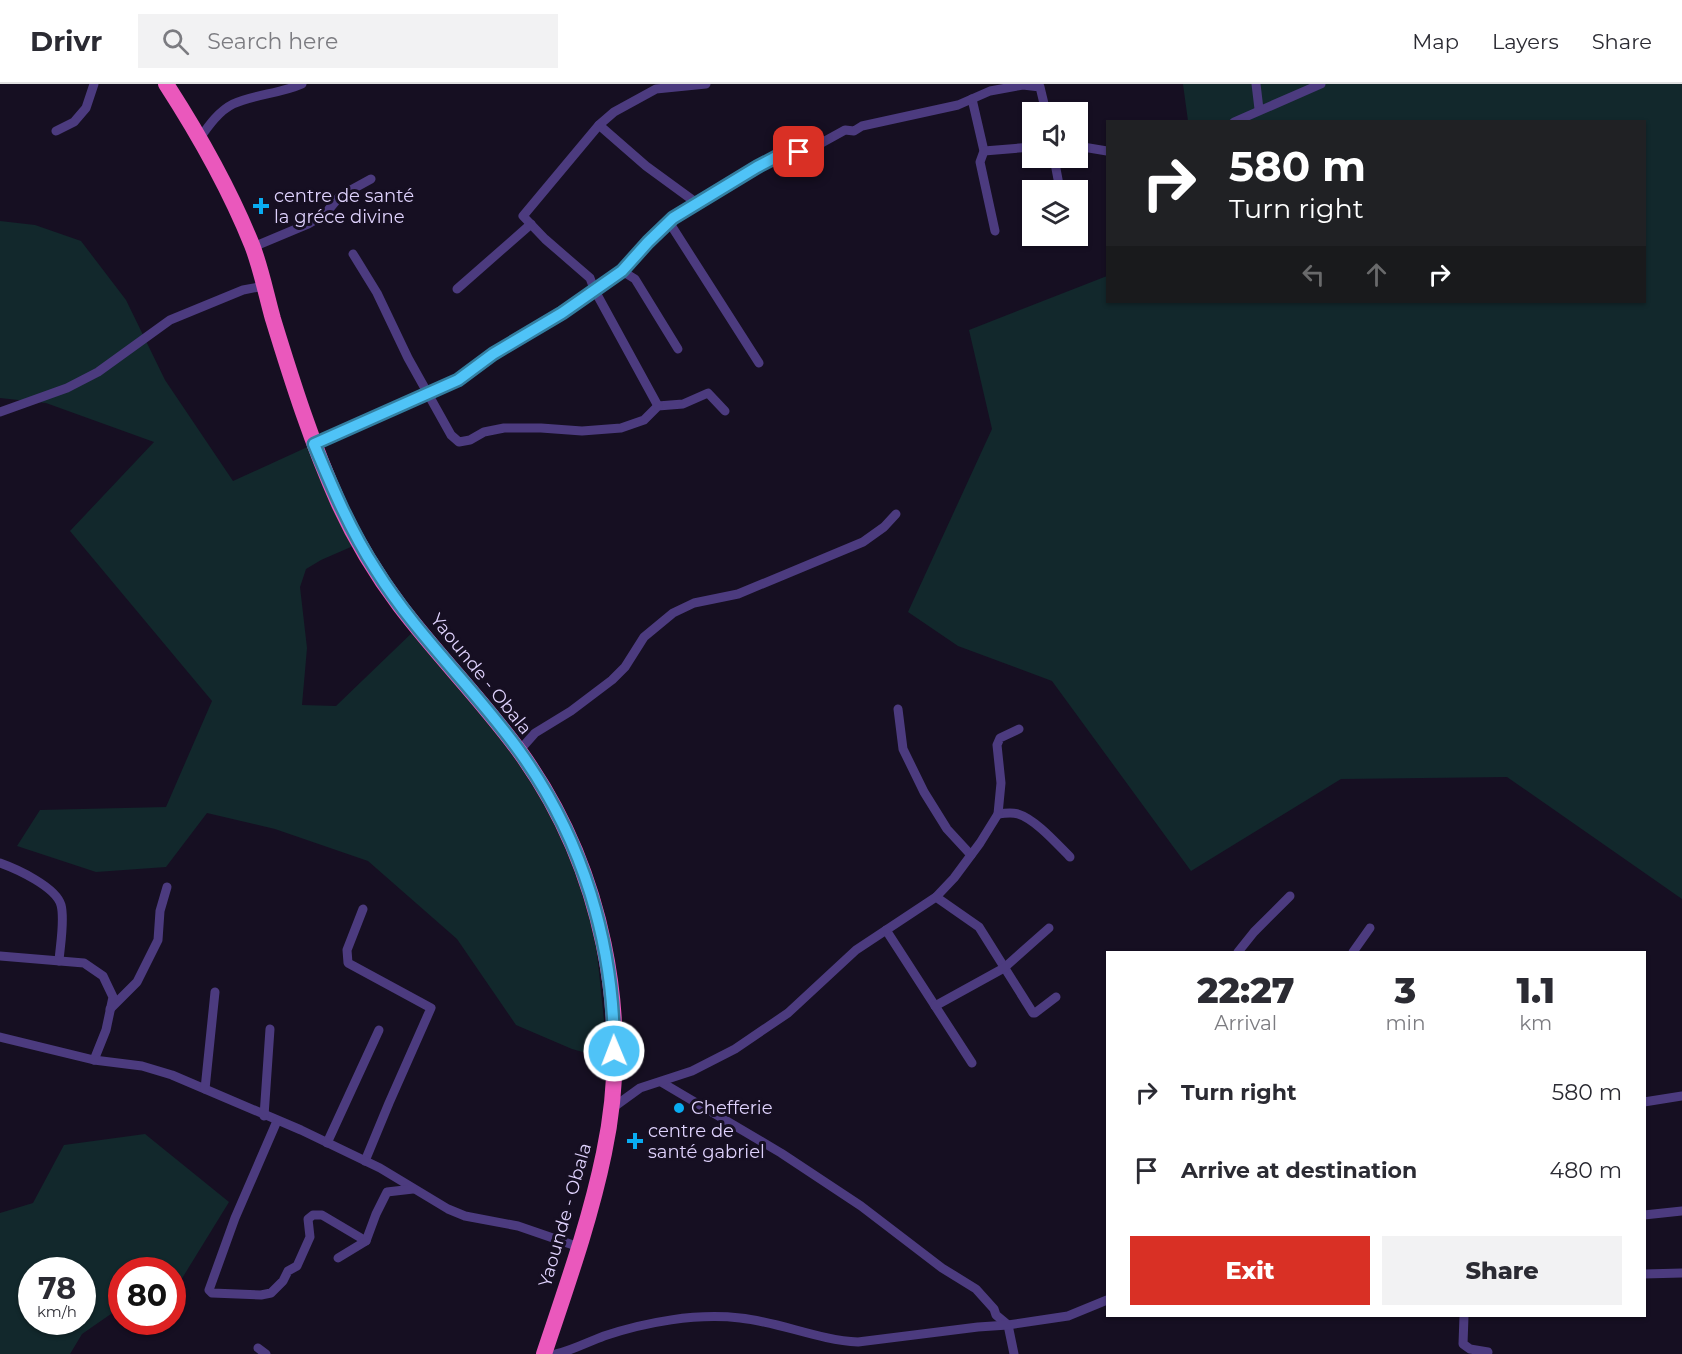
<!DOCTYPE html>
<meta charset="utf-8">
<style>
body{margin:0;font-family:Montserrat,sans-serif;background:#f2f2f3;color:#2b2b33;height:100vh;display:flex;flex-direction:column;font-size:22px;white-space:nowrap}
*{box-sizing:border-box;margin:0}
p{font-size:20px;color:#7c7c81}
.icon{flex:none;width:33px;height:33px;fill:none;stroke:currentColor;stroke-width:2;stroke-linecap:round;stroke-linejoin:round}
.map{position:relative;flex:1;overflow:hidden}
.sheet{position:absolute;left:1106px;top:867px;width:540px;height:366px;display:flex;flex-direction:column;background:#fff;border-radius:0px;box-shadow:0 2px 4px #0004}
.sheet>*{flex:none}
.top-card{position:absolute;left:1106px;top:36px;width:540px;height:183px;border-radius:0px;box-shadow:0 2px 4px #0004;background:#202124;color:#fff;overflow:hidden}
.controls{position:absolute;left:1022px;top:18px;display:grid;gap:12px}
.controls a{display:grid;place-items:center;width:66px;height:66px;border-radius:0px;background:#fff;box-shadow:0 2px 4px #0004;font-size:30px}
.speed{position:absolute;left:18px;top:1173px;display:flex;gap:12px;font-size:30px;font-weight:700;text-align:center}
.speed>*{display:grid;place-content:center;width:78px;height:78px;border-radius:50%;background:#fff;box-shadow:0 2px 4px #0004;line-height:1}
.speed small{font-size:15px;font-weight:400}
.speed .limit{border:9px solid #d22;background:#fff;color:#111}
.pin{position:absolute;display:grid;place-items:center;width:51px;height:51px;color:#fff;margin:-26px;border-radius:12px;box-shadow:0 3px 9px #0006}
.me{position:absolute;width:66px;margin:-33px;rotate:359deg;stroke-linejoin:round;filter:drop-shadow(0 0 4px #0008)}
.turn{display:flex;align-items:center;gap:21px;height:126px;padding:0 24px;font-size:27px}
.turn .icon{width:78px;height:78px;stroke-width:2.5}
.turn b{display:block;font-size:42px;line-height:51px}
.lanes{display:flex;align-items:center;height:57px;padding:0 24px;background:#0003;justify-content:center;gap:30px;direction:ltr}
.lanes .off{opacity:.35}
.eta{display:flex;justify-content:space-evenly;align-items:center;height:102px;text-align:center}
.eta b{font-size:36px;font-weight:800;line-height:42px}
.action{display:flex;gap:12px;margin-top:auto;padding:12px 24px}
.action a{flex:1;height:69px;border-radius:0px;background:#d93025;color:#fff;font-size:24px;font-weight:800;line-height:69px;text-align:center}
.action a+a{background:#f2f2f3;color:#2b2b33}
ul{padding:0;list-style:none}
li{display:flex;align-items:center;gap:18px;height:78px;padding:0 24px}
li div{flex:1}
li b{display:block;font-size:22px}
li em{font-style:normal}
header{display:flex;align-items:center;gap:36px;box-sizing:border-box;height:84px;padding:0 30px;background:#fff;border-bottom:2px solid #e1e1e2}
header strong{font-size:28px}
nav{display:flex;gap:33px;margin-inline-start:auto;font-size:21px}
.search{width:420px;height:54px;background:#f2f2f3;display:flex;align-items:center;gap:15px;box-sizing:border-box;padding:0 21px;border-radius:0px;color:#7c7c81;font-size:22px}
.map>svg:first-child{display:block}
.green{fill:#12282c;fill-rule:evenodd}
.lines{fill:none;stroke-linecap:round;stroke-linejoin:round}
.minor{stroke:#4c3b7f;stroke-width:9}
.trunk{stroke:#ea58bc;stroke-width:16}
.route-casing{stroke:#337fa1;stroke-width:15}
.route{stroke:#4fc3f7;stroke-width:10}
.poi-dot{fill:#09acf2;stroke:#160f22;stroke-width:2}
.labels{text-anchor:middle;stroke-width:6;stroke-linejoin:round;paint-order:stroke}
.poi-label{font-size:18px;fill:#dfd2fd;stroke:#160f22;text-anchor:start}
.street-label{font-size:18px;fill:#dfd2fd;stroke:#160f22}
</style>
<header>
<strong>Drivr</strong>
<div class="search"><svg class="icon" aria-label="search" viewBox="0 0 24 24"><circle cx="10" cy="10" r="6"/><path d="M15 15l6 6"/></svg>Search here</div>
<nav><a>Map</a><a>Layers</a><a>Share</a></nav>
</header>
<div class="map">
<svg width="1682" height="1270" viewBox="0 0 1682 1270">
<rect width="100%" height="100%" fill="#160f22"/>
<!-- green -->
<g class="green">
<polygon points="1183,0 1682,0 1682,815 1507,693 1341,695 1191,787 1052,597 958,562 908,528 992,345 969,246 1107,192 1107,218 1644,218 1644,38 1188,37"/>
<polygon points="0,137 35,141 81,157 126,216 165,296 233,397 314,360 360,459 321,476 306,485 300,503 307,564 302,621 336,622 418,543 512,656 566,758 594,840 608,975 572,965 516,941 457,855 368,777 275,745 207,729 166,783 96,788 17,762 40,726 166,723 212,617 70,447 154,358 46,319 0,314"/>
<path d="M145 1050 229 1118 173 1209 172 1186H122L121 1223 82 1250 70 1270H0V1129L33 1119 64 1061ZM32 1186H82V1238H32Z"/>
</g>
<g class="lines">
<!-- minor -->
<g class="minor">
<polyline points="1256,0 1259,25"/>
<polyline points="972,15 984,67 980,78 995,147"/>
<polyline points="1234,38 1321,0"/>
<polyline points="599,41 646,82 698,120"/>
<polyline points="56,47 74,38 86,24 94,0"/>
<path d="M200 54C209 41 219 27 233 20 254 10 280 10 302 0"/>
<polyline points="1077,62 1107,67"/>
<polyline points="984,67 1032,63"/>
<polyline points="1054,74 1060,106"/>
<polyline points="669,138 759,279"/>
<polyline points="253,163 308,140 325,130 340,112 371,95"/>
<polyline points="353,170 377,209 408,274 451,351 459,358 470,356 484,348 504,344 541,344 582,347 621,344 644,336 658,322 683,320 708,309 725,327"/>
<polyline points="622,187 635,195 678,265"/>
<polyline points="457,205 531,140"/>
<polyline points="658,322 594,205 590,194 545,155 523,132 599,41 614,28 656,5 706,0"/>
<polyline points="0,328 67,304 98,288 170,236 243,206 264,202"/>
<polyline points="314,360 457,296 493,270 562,229 622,187 648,158 673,134 757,83 778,72 816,62 845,46 854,47 862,42 958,21 990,7 1023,1 1040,3 1046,28"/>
<polyline points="898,625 903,665 924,708 947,745 971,771"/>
<polyline points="519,667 535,649 571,627 612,596 625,583 644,553 673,529 694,519 738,510 863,458 884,443 896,430"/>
<path d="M998 730C1005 729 1012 728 1018 730 1035 735 1057 760 1070 773"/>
<path d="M0 779C17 785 56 803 61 821 65 836 60 862 59 877"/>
<polyline points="936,813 979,843 1033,929 1035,929 1056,913"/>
<polyline points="363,825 347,866 348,879 431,924 389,1019 365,1077"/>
<polyline points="886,846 972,979"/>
<polyline points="1238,868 1254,848 1290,812"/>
<polyline points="1353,868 1370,844"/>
<polyline points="0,872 84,879 103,892 113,913 106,946 94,976"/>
<polyline points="935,922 1004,884 1049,844"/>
<polyline points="110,925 137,898 158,856 160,827 167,803"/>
<polyline points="0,953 94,976 142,982 172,991 301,1046 380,1084 448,1125 465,1132 518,1142 579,1163"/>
<polyline points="661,998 781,1069 861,1122 942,1184 976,1205 994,1225 996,1231 1008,1241 1014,1270"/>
<polyline points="205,1005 215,908"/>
<polyline points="1644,1018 1682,1012"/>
<polyline points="611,1025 640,1004 692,987 735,965 788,929 856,866 936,813 954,794 980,759 998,730 1001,699 997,661 1000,654 1019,645"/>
<polyline points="264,1032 270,945"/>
<polyline points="277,1037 235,1134 209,1206 212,1209 261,1211 271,1209 283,1197 288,1187 297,1182 310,1153 308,1135 313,1131 322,1131 366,1157"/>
<polyline points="327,1059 379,946"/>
<polyline points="1644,1131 1682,1127"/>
<polyline points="338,1174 366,1157 376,1130 387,1108 413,1105"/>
<polyline points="1644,1190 1682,1189"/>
<polyline points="1464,1232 1463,1260 1470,1265 1488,1268"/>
<polyline points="258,1264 266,1270"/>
<path d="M556 1270C573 1266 588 1258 604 1252 646 1238 696 1229 740 1234 780 1238 818 1256 858 1258L978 1243 1008 1241 1068 1232 1107 1216"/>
</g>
<!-- trunk -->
<path class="trunk" d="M166 0C199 51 229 104 252 161 261 184 266 210 273 235 292 297 312 360 339 420 355 455 376 490 400 522 438 572 483 617 520 668 602 782 633 932 604 1069 590 1137 566 1204 544 1270"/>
</g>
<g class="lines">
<!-- route casing -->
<g class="route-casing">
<path id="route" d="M614 967C614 859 583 756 520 668 475 605 417 552 376 486 350 446 332 403 314 360L458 296 493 270 562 229 622 187 648 158 673 134 757 83 778 72 799 68"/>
</g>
<!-- route -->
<use href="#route" class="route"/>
</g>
<!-- markers -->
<g class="poi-dot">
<path d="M258 113h6v6h6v6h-6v6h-6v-6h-6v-6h6z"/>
<circle cx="679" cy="1024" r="6"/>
<path d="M632 1048h6v6h6v6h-6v6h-6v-6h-6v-6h6z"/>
</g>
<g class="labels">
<!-- poi labels -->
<g class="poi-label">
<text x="274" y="118">centre de santé<tspan x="274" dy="21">la gréce divine</tspan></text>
<text x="691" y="1030">Chefferie</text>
<text x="648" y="1053">centre de<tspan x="648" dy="21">santé gabriel</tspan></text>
</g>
<!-- street labels -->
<g class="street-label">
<text transform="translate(481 590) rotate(51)" y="6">Yaounde - Obala</text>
<text transform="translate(565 1131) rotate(-74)" y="6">Yaounde - Obala</text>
</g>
</g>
</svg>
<div class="controls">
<a><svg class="icon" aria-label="sound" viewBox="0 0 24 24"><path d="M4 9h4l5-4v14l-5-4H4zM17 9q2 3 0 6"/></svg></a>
<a><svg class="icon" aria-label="layers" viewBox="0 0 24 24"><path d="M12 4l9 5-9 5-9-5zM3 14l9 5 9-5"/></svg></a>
</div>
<div class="speed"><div>78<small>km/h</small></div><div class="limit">80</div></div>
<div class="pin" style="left:799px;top:68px;background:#d93025"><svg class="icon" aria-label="arrive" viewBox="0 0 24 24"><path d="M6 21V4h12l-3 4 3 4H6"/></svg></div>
<svg class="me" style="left:614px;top:967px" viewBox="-20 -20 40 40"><circle r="17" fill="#4fc3f7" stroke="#fff" stroke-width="3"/><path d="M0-11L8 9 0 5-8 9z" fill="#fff"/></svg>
<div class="top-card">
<div class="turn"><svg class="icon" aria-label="right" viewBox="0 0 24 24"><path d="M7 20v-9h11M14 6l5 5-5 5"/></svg><div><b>580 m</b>Turn right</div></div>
<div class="lanes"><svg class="icon off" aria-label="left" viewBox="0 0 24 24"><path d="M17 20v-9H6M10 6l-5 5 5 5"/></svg><svg class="icon off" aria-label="ahead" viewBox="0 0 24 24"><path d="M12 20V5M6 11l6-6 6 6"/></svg><svg class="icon" aria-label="right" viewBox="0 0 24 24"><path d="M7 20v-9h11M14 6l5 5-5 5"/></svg></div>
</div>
<section class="sheet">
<div class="eta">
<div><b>22:27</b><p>Arrival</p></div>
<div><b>3</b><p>min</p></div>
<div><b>1.1</b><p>km</p></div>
</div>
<ul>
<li><svg class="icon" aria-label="right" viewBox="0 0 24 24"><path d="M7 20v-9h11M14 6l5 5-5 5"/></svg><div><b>Turn right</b></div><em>580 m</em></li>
<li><svg class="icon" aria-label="arrive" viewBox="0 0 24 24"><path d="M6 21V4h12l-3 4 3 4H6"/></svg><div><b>Arrive at destination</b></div><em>480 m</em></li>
</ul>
<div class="action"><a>Exit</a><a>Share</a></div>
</section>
</div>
